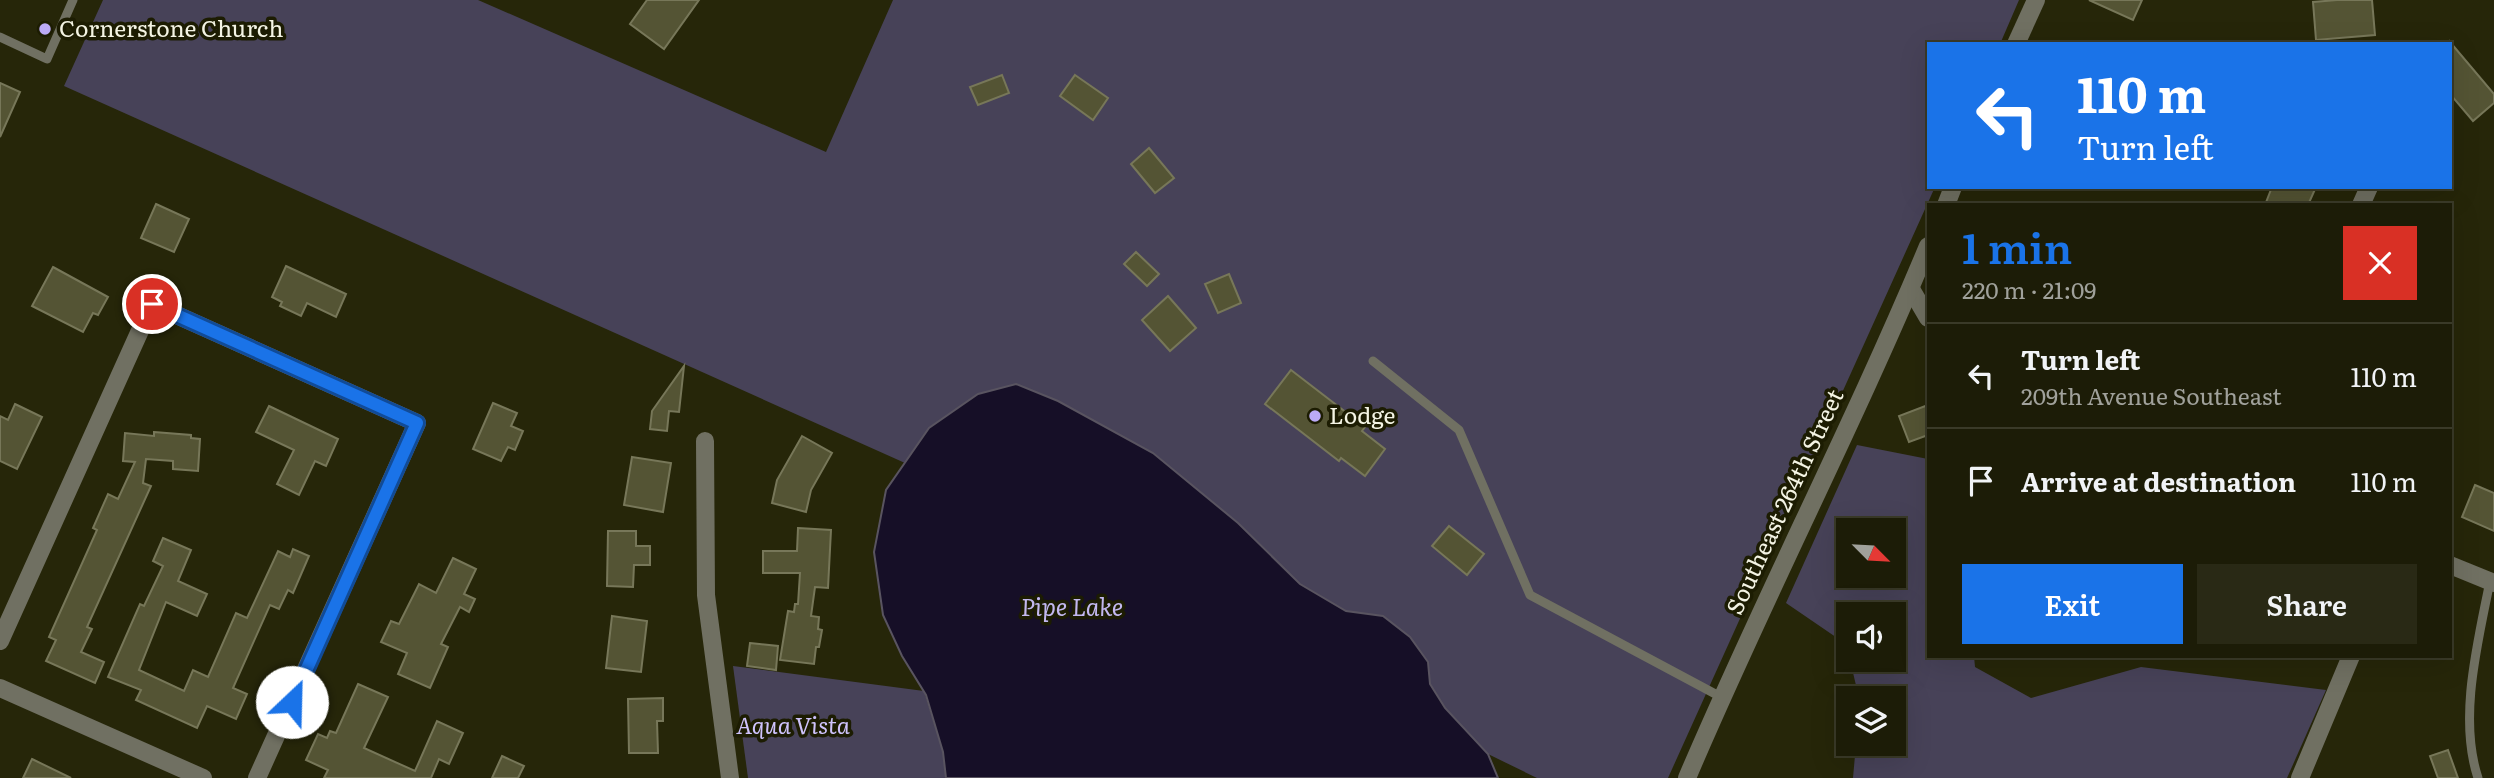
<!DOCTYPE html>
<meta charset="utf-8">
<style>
body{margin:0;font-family:Literata,serif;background:#292915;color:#f1f3f6;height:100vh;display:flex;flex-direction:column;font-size:26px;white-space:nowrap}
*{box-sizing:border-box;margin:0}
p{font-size:23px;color:#a0a19b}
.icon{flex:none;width:38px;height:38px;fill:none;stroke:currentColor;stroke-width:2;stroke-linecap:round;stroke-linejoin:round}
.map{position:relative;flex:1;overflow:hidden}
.drawer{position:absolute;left:1927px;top:203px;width:525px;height:455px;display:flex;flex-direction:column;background:#1c1c07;border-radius:0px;box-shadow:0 7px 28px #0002,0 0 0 2px #3a3a28}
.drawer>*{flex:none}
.guide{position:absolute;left:1927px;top:42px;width:525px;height:147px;border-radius:0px;box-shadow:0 7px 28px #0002,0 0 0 2px #3a3a28;background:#1a73e8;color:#fff;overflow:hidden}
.needle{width:46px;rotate:114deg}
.controls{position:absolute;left:1836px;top:518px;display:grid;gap:14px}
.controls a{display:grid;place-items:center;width:70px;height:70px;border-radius:0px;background:#1c1c07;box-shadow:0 7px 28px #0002,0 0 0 2px #3a3a28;font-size:35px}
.pin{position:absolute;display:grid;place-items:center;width:60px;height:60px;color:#fff;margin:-30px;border:4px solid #fff;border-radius:50%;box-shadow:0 2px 7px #0007}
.me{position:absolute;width:77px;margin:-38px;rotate:24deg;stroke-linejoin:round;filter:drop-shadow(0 0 5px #0008)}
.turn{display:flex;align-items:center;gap:24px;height:147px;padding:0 35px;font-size:32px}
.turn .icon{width:91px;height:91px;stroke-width:2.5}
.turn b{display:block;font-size:49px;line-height:60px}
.round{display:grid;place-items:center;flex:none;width:74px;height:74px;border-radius:0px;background:#292915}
.head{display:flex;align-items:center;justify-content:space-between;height:119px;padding:0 35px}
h1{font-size:42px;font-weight:600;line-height:52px;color:#1a73e8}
.primary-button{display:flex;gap:14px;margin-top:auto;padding:14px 35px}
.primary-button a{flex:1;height:80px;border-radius:0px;background:#1a73e8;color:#fff;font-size:28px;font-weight:600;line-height:80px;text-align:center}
.primary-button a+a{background:#292915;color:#f1f3f6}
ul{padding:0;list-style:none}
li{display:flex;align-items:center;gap:21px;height:105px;padding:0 35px;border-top:2px solid #3a3a28}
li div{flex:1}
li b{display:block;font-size:26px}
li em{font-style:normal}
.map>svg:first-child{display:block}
.green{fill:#474258;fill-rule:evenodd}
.water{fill:#160f27;stroke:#595460;stroke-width:2}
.building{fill:#545434;stroke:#777759;stroke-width:2}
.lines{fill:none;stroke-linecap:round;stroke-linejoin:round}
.lane{stroke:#707062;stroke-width:9}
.street{stroke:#707062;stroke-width:18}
.route-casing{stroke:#114b97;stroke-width:18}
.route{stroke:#1a73e8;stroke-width:12}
.poi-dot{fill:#bbaaf6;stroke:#1c1c02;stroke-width:2.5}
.labels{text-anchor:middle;stroke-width:7;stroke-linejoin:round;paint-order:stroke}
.poi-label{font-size:23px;fill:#f4f4e4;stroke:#1c1c02;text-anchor:start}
.street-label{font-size:23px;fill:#f4f4e4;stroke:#1c1c02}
.park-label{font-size:23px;font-style:italic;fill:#cfc3fc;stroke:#1c1c02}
.water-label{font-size:24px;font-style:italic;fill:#c3b8f0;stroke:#1c1c02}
</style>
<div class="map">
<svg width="2494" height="778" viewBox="0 0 2494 778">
<rect width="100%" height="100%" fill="#262609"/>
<!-- green -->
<g class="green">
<polygon points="103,0 478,0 826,152 893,0 2019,0 2000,44 1928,44 1928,187 1935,187 1668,778 1537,778 1488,754 1445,708 1430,684 1427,662 1383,616 1346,611 1300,584 1238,523 1153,454 1058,401 1015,384 929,428 905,463 64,86"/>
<path d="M1857 445 1928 459V656H1974L1975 667 2031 698 2141 667 2326 690 2287 778H1853L1856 744H1894V698H1859L1850 660H1894V614H1848V653L1846 644 1786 603ZM1894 530V576H1848V530Z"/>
<polygon points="733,666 924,691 943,752 946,778 748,778"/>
</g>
<!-- water -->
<polygon class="water" points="1016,384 1058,401 1153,453 1238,523 1300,584 1346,611 1383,616 1410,637 1428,662 1430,684 1445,708 1488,754 1498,778 946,778 943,752 926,695 902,656 883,615 874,552 886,490 929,428 978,394"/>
<!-- building -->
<g class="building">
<polygon points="647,0 699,0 664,49 630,24"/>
<polygon points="2089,0 2142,0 2133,20"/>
<polygon points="2337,0 2372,0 2375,35 2316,40 2313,2"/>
<polygon points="2450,42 2494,94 2494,103 2473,121 2450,94"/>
<polygon points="1002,75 1009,93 978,105 970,87"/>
<polygon points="1075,75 1108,98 1093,120 1060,96"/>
<polygon points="0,83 20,92 0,137"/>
<polygon points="1149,148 1174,178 1155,193 1131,164"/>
<polygon points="2272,187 2316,187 2308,205 2265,205"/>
<polygon points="156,204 189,219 174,252 141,238"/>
<polygon points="1136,252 1159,274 1147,286 1124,264"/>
<polygon points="286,266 346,294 336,317 307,303 301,316 280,306 282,302 272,297"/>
<polygon points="53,267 108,297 98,315 93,313 83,332 32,306"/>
<polygon points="1229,274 1241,303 1218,313 1205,284"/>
<polygon points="1168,296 1196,328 1170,351 1142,320"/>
<polygon points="684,366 679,412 669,411 667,431 650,429 652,411"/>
<polygon points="1291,370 1365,427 1362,431 1385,449 1365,476 1341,458 1339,461 1265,404"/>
<polygon points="493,403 517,413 511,426 523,431 515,450 508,447 501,461 473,449"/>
<polygon points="15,404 42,417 17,469 0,461 0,416 8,420"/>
<polygon points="1928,405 1928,435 1909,442 1899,416"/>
<polygon points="269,406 338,439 326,466 315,461 299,495 277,484 294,450 256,432"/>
<polygon points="154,432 191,435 191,438 200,439 198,471 173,469 173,461 146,459 143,483 151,486 87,627 92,629 81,652 104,662 95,683 46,661 56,640 49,637 97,530 93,528 108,494 118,499 135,462 123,461 125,433 154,436"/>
<polygon points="802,436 832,453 811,490 806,512 772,503 777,480"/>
<polygon points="632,457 671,463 663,512 624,505"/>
<polygon points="2475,485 2494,493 2494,531 2462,517"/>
<polygon points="1449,526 1484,554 1467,575 1432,546"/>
<polygon points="798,528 831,530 828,588 815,587 811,616 819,617 818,629 822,630 819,647 816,647 814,664 780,660 788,611 794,612 795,604 798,604 800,573 763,573 763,551 797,551"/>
<polygon points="608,531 636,531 636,546 650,546 650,565 634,565 633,587 607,586"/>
<polygon points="163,538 191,550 178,581 207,594 197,616 166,602 139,670 184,691 193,670 208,677 236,613 247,618 278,551 290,557 293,549 309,556 293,593 288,590 279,609 270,605 233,688 247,694 236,719 207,706 197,728 136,700 141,690 108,677 140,604 144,606 163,566 153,561"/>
<polygon points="453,558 476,569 464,594 475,599 469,612 460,607 441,644 448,647 430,688 398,674 407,653 381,642 391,621 399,624 419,584 436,593"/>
<polygon points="612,616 647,621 641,672 606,668"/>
<polygon points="750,643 778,646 776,670 747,666"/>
<polygon points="358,684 388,697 364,748 415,771 437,721 463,733 449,764 439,759 431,778 324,778 328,770 306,760 318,734 327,738 330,731 336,733"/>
<polygon points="663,698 663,721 657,721 658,753 629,753 628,699"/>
<polygon points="2448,750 2458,778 2438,778 2430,756"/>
<polygon points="502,756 524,766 518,778 492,778"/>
<polygon points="32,759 71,778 23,778"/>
</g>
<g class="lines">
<!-- lane -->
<g class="lane">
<polyline points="0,37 47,59 73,0"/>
<polyline points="1373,361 1459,430 1530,595 1721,697"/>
<path d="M2478 778C2458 718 2478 642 2490 581"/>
</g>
<!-- street -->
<g class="street">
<polyline points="2016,44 2036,0"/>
<polyline points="1946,205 1953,187"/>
<polyline points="2361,205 2369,187"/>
<polyline points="1911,289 1928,318"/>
<polyline points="705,441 706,595 730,778"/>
<polyline points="2450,565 2494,583"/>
<polyline points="0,641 152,304 417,423 257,778"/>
<polyline points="0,688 203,778"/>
<path d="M1687 778C1763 599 1853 426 1928 246"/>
<polyline points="2300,778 2351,656"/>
</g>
</g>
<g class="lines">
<!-- route casing -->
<g class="route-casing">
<polyline id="route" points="152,304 417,423 292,702"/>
</g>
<!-- route -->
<use href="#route" class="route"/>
</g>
<!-- markers -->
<g class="poi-dot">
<circle cx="45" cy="29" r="7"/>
<circle cx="1315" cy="416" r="7"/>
</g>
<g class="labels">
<!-- poi labels -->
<g class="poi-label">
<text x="59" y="37">Cornerstone Church</text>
<text x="1329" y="424">Lodge</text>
</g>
<!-- street labels -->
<g class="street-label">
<text transform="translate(1785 502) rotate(-65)" y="8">Southeast 264th Street</text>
</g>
<!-- park labels -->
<g class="park-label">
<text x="793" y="734">Aqua Vista</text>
</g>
<!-- water labels -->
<g class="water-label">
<text x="1072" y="616">Pipe Lake</text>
</g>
</g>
</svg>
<div class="controls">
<a><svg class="needle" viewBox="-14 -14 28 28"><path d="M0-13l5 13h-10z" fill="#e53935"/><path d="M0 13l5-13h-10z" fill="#a0a19b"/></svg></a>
<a><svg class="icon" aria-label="sound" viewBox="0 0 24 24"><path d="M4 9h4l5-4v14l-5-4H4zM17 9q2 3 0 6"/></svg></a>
<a><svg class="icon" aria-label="layers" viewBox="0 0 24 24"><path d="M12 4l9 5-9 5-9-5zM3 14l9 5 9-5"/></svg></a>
</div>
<div class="pin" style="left:152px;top:304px;background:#d93025"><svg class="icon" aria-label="arrive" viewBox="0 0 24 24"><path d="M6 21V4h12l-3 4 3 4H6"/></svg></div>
<svg class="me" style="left:292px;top:702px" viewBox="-20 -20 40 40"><circle r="19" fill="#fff"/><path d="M0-13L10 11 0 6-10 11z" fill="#1a73e8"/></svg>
<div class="guide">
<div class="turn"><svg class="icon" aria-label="left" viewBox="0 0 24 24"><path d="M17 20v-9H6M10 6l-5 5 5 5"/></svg><div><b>110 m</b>Turn left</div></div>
</div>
<section class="drawer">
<div class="head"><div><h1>1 min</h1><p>220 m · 21:09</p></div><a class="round" style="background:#d93025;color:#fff"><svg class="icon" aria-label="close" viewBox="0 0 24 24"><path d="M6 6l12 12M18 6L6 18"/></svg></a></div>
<ul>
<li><svg class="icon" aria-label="left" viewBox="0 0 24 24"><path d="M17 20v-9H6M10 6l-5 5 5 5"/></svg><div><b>Turn left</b><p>209th Avenue Southeast</p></div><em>110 m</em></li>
<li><svg class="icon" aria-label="arrive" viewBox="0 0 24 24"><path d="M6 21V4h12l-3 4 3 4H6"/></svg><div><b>Arrive at destination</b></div><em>110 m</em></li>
</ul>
<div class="primary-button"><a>Exit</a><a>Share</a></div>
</section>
</div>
